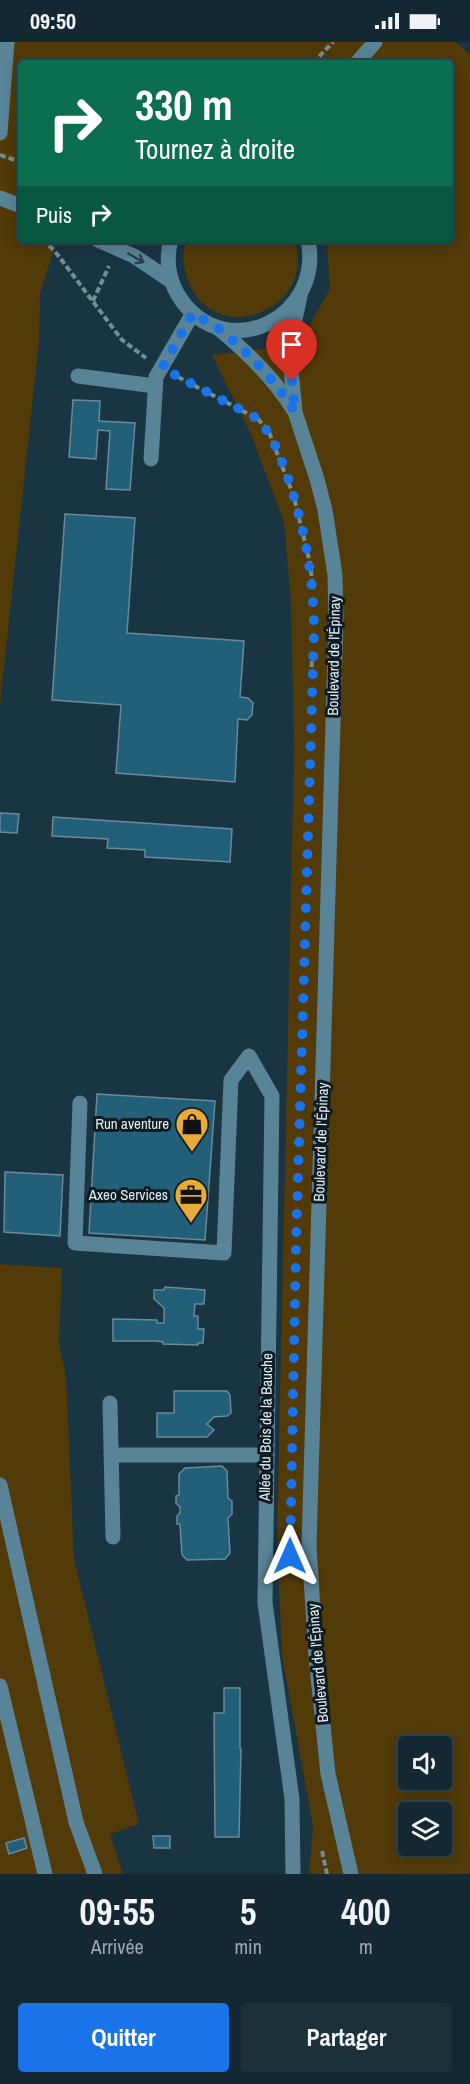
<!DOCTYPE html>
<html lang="fr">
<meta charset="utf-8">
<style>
body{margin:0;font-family:"Archivo Narrow",sans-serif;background:#1c303a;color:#f1f3f6;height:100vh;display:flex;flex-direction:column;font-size:22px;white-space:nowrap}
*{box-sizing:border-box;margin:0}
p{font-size:20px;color:#9da6ac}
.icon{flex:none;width:33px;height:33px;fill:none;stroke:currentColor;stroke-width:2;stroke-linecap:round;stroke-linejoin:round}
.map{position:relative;height:1832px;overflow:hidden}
.details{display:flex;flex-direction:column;background:#132832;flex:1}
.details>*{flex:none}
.hud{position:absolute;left:18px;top:18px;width:435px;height:183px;border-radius:6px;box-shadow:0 3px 15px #0003,0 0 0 2px #32444d;background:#0b6e4f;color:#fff;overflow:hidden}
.controls{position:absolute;left:398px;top:1694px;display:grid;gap:12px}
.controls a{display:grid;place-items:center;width:54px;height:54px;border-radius:6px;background:#132832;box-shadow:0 3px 15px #0003,0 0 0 2px #32444d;font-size:30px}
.pin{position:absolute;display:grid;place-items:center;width:51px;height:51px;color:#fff;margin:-62px -26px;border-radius:50% 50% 50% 0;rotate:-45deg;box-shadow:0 0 6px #0007}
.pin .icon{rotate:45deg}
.me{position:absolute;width:66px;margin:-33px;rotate:0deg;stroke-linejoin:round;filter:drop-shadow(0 0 4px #0008)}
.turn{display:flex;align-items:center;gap:21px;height:126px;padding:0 18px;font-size:27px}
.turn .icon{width:78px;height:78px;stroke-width:2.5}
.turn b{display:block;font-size:42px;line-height:51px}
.then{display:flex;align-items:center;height:57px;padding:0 18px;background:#0003;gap:12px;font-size:22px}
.eta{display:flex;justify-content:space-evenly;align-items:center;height:102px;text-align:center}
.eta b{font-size:36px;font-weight:800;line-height:42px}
.action{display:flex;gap:12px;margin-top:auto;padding:12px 18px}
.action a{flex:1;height:69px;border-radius:6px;background:#1a73e8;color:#fff;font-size:24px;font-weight:800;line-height:69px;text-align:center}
.action a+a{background:#1c303a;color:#f1f3f6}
.status{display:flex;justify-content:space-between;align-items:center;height:42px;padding:0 30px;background:#132832;direction:ltr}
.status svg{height:16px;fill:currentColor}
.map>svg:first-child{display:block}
.green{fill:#523a09;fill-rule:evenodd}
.building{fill:#225f79;stroke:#6b8998;stroke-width:1.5}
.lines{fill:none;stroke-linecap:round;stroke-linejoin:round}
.path{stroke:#768c97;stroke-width:4;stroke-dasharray:6 3;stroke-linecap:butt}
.minor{stroke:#598397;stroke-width:15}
.oneway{stroke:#293f4a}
.route{stroke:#1a73e8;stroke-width:10;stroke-dasharray:0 18}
.labels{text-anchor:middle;stroke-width:6;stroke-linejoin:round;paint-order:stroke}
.street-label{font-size:15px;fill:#ddedf5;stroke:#0f1b21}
.poi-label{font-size:15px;fill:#ddedf5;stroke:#0f1b21;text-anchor:end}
</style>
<div class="status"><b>09:50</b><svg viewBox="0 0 49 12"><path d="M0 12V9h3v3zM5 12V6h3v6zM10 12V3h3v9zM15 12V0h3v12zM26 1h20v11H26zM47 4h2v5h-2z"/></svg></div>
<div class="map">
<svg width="470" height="1832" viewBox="0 0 470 1832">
<rect width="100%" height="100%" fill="#193542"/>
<!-- green -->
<g class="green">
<path d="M0 0H456L470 13V1832H309L313 1784 282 1613 277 1499 294 707 291 561 284 480 250 390 212 313 270 306 306 289 330 247 327 198H450V21H21V198H57L40 252 39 299 0 663ZM408 1704H441V1737H408ZM408 1770H441V1803H408Z"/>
<path d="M186 198H294C319 268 213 309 188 238 183 224 182 212 186 198Z"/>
<polygon points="0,1222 62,1226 59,1302 66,1334 74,1517 139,1782 110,1792 123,1832 0,1832"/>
</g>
<!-- building -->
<g class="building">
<polygon points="73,358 100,359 99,379 135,381 130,448 106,447 110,389 98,388 96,417 69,415"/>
<polygon points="65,472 135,476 127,591 244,599 240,655 248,656 253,661 252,673 247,678 238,677 235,740 116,731 121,663 52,658"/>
<polygon points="0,771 19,772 17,791 0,790"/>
<polygon points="53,775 232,787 230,820 145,815 145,808 107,806 108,797 52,794"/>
<polygon points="97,1052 215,1059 205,1198 89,1191"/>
<polygon points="5,1130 63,1133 60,1194 4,1190"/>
<polygon points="165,1245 205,1248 204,1262 195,1262 194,1274 198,1274 198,1287 204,1287 203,1301 198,1301 198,1303 163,1302 163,1300 156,1299 113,1299 113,1277 157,1278 157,1281 164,1281 164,1266 154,1257 154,1248 164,1248"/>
<polygon points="174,1349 227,1349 230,1353 231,1371 227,1374 214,1375 207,1382 214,1388 207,1395 157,1395 157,1371 174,1371"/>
<polygon points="222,1424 227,1429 228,1456 232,1459 232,1472 228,1476 230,1511 225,1517 187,1518 182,1513 180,1482 177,1482 177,1474 180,1471 180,1465 176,1461 176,1454 179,1453 179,1432 185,1426"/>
<polygon points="224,1646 240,1646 240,1706 241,1707 239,1795 215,1795 214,1671 224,1671"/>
<polygon points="153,1794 170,1794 170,1806 154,1806"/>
<polygon points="24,1796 27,1806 9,1812 6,1801"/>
</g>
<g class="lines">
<!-- path -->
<g class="path">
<polyline points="313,21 333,0"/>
<polyline points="0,113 21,120"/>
<polyline points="42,198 54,208 122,298 146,316"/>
<polyline points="93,259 109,224"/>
<polyline points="178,335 258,377 269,390 294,455 310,521 313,547"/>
<polyline points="311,634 312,618"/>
<polyline points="322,1809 327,1832"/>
</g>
<!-- minor -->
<g class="minor">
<polyline points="357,21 375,0"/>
<polyline points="0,91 7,0"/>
<polyline points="0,156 21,164"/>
<polyline points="98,198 134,214 171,239"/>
<path d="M171 198C165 219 169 241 182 259 229 323 324 274 308 198"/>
<polyline points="300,254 289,306 295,370 317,437 325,468 335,533 336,578 309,1504 316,1615 328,1732 351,1832"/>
<path d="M218 286C247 310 273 335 293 367"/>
<polyline points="78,334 155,344"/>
<polyline points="151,417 156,335 193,271"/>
<polyline points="80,1061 75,1201 224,1211 231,1038 249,1014 272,1054 265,1561 292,1757 293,1832"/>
<polyline points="110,1361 113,1495"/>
<polyline points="111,1413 265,1413"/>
<polyline points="0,1443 76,1780 95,1832"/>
<polyline points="0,1644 45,1832"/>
</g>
</g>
<!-- one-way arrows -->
<defs><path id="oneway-shaft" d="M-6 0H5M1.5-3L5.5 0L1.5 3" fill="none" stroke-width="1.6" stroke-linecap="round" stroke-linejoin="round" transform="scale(1.5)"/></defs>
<use class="oneway" href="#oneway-shaft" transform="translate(136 216) rotate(30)"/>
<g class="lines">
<!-- route -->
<path class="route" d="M290 1514 296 1204 314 589C314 537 305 488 289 439 281 417 274 395 258 377L162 326 193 271C201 277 210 280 218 286 248 309 274 338 295 370L292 339"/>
</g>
<!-- icons -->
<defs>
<g id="shop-pin" transform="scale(1.725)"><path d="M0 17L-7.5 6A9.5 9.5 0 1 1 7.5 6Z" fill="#e8ab37" stroke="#0f1b21"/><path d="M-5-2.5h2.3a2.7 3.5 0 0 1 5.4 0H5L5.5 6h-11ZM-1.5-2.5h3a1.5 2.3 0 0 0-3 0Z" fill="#111"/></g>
<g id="office-pin" transform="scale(1.725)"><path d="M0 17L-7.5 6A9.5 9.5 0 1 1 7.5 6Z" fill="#e8ab37" stroke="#0f1b21"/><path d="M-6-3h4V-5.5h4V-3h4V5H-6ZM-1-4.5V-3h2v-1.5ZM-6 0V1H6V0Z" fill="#111"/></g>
</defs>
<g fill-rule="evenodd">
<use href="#shop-pin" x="192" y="1082"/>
<use href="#office-pin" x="191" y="1153"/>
</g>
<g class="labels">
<!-- street labels -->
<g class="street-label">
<text transform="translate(334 614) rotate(-89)" y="5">Boulevard de l'Épinay</text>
<text transform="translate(321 1100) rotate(-88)" y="5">Boulevard de l'Épinay</text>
<text transform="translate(266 1385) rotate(-89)" y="5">Allée du Bois de la Bauche</text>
<text transform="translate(318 1621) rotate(-95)" y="5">Boulevard de l'Épinay</text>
</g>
<!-- poi labels -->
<g class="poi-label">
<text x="169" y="1087">Run aventure</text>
<text x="168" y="1158">Axeo Services</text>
</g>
</g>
</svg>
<div class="controls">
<a><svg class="icon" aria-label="sound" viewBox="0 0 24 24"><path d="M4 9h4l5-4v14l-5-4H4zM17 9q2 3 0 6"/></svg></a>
<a><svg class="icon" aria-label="layers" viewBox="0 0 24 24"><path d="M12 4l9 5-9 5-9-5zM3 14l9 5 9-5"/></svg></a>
</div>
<div class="pin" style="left:292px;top:339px;background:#d93025"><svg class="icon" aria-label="arrive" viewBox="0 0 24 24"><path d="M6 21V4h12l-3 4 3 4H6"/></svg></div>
<svg class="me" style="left:290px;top:1514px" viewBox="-20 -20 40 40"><path d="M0-17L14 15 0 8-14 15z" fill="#1a73e8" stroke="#fff" stroke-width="4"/></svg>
<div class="hud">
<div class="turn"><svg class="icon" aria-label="right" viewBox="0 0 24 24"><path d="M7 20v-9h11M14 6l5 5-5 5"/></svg><div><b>330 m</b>Tournez à droite</div></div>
<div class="then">Puis<svg class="icon" aria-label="right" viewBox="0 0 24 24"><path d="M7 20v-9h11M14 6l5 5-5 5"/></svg></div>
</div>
</div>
<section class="details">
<div class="eta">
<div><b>09:55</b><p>Arrivée</p></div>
<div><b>5</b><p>min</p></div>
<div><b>400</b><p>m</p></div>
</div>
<div class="action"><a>Quitter</a><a>Partager</a></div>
</section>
